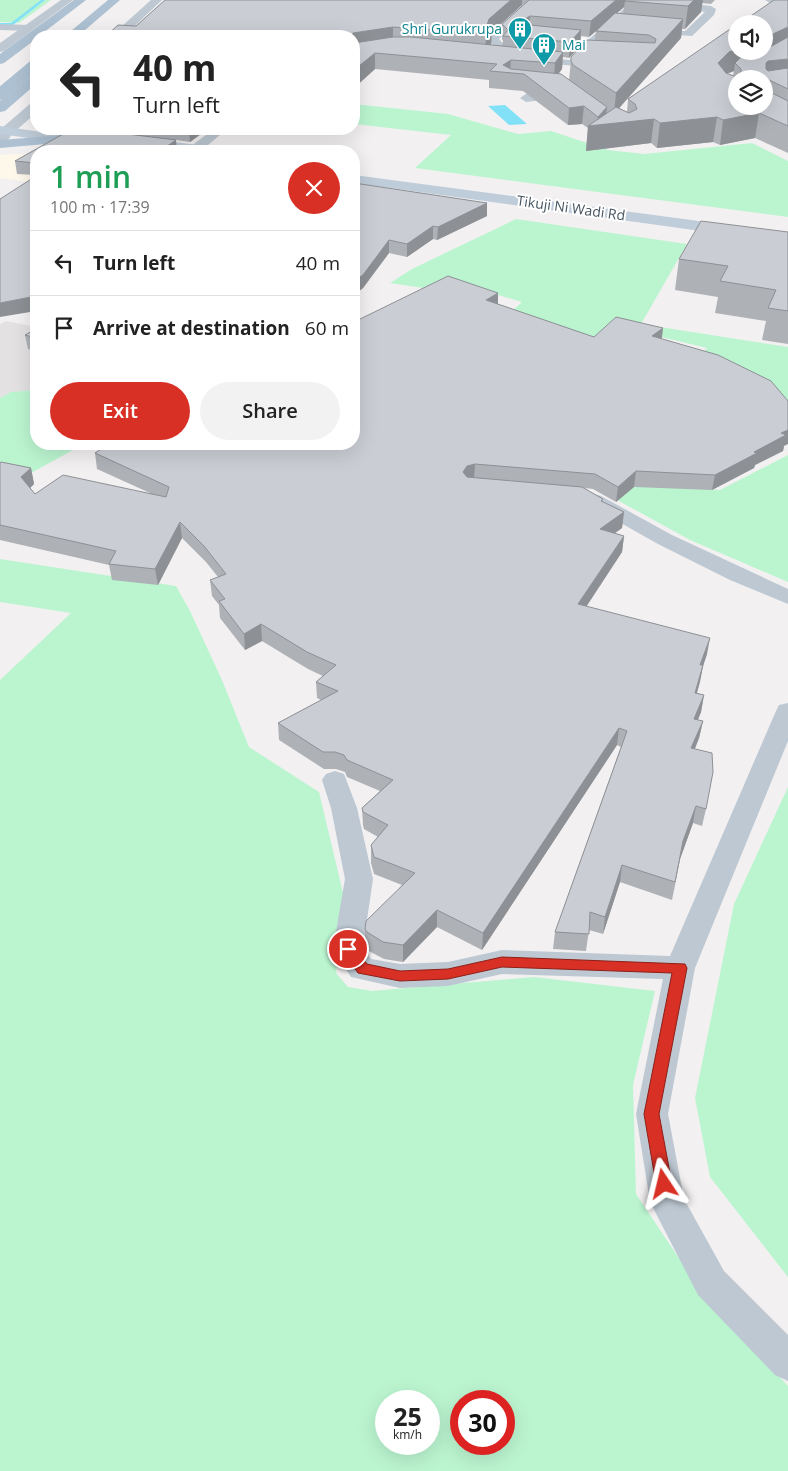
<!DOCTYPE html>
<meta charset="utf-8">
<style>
body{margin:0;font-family:"Open Sans",sans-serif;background:#f2f2f2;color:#222;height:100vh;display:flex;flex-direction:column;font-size:19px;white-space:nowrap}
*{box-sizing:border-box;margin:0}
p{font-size:16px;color:#767676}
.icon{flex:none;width:28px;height:28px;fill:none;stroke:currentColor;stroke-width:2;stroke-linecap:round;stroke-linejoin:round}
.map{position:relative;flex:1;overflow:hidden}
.panel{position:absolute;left:30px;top:145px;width:330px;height:305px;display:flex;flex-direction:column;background:#fff;border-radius:20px;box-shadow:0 5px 20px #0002}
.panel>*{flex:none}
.guide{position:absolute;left:30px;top:30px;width:330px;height:105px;border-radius:20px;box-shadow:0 5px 20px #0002;background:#fff;color:#222;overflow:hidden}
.buttons{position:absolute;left:728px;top:15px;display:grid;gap:10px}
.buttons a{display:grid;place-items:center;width:45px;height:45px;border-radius:50%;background:#fff;box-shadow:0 5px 20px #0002;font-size:25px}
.speed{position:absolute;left:375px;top:1390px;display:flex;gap:10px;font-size:25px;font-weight:700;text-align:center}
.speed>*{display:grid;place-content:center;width:65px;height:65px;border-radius:50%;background:#fff;box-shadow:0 5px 20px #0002;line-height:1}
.speed small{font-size:12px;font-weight:400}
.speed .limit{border:8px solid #d22;background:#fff;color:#111}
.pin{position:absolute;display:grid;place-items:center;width:42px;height:42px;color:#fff;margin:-21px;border:2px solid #fff;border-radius:50%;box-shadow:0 1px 5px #0007}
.me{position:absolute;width:55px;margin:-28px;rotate:350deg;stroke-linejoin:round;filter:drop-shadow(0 0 4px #0008)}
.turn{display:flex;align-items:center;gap:18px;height:105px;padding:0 20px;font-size:22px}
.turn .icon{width:65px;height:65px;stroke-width:2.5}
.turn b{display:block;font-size:35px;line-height:42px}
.round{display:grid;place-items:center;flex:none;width:52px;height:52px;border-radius:26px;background:#f2f2f2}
.overview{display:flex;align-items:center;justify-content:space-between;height:85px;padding:0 20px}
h1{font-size:30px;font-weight:600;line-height:38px;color:#1e9e55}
.primary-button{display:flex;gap:10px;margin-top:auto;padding:10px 20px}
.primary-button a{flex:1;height:58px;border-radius:30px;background:#d93025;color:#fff;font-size:20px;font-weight:600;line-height:58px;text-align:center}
.primary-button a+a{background:#f2f2f2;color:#222}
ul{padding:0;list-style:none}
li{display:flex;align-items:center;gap:15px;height:65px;padding:0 20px;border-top:1px solid #e0e0e0}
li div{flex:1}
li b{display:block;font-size:19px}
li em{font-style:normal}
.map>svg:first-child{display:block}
.commercial{fill:#fef8ea}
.education{fill:#e4e1e2}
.green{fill:#bbf5d0;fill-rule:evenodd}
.water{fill:#83e1f7}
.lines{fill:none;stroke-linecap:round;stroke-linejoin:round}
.stream{fill:#83e1f7;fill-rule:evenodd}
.minor{fill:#bdc8d2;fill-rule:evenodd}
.tertiary{fill:#bdc8d2;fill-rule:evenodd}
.secondary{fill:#bfccd9;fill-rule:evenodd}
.primary{fill:#adc1d2;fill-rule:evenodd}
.primary-bridge{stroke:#adc1d2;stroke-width:12}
.wall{fill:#aeb1b6;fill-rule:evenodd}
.shaded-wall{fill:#8d9094}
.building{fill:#caced4;stroke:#8d9094}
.route{fill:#d93025;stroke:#8d1f18}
.labels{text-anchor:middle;stroke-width:4;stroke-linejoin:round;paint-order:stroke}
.far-culture-label{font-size:14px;fill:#0d838f;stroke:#fff;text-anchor:end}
.far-street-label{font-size:14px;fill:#465561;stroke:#fff}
</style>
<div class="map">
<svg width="788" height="1471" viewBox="0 0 788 1471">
<rect width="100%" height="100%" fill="#f3f0f1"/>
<!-- commercial -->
<polygon class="commercial" points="11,154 36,154 36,183 0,178 0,155"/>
<!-- education -->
<polygon class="education" points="6,321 36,327 36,390 11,392 0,398 0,324"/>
<!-- green -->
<g class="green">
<polygon points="0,0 51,0 19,23 0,22"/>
<polygon points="354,104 448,114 518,134 551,131 608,150 644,154 752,143 788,161 788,217 415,168 451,135 354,124"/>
<polygon points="516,219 687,244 641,324 788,347 788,410 687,371 707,348 615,326 592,343 509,314 522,302 444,279 423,288 390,283 412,269"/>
<polygon points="36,390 36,444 84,444 0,490 0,398 11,392"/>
<polygon points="788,455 788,582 690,540 619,501 598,481 720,490"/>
<path d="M0 559 176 586 190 611 222 680 249 747 319 792 345 901 336 973 348 987 372 991 534 977 655 991 633 1085 636 1194 703 1294 788 1386V1471H0V680L71 613 0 602ZM386 1401H429V1444H386ZM461 1401H504V1444H461Z"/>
<polygon points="788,787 788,1277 710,1177 695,1098 734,904"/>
</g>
<!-- water -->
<polygon class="water" points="505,105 527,124 509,125 488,106"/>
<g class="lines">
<!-- stream -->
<polygon class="stream" points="41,0 45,0 13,25 0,25 0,23 11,23"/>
<!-- minor -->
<g class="minor">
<polygon points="634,0 645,0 596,44 577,66 528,62 523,59 528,56 570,60 588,40"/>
<polygon points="765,0 788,0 788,4 770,3"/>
<polygon points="669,1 711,6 716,9 714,15 692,36 644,33 643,31 644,29 648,28 685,31 705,12 666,6 666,2"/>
<path d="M526 5 530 6V10L499 39 505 46C501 52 493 59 485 57L484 55 494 46 488 40 490 36 522 6Z"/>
<polygon points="0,24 29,25 34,28 29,31 0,30"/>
<polygon points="564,91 570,95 568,97 526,102 520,98 526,94"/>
<polygon points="214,129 227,129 201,151 191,151 190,149 191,146"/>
<polygon points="594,494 601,496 672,535 788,589 788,604 730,580 658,544 587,504 584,500 587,496"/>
<polygon points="788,703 788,741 695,968 668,1114 684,1199 724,1271 788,1335 788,1381 775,1375 698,1295 650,1202 636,1114 663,979 502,974 448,986 400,988 351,977 333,949 345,879 331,808 322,780 326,774 335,771 344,774 357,808 373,879 363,947 371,959 400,964 448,962 502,950 670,956 776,711 779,705"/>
</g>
<!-- tertiary -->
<g class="tertiary">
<polygon points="61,0 73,0 4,51 0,52 0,43"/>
<polygon points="151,0 162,0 124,36 111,36"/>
<polygon points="36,102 36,113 12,134 5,145 0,146 0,131 2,128 31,103"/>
</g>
<!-- secondary -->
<g class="secondary">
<polygon points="0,126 41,132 39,129 75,129 213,147 218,148 220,151 183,151 69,136 71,139 69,142 64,143 0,134"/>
<polygon points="354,175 788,233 788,243 354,183"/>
</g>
<!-- primary -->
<g class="primary">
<polygon points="74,0 86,0 39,36 36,36 36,39 4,63 0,64 0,54"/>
<polygon points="108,0 120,0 78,36 65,36"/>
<polygon points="36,74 36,84 5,111 0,112 0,101 32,75"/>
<polygon points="64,135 71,139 69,142 0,148 0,140"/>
</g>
<!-- primary-bridge -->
<polyline class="primary-bridge" points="0,94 36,64"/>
</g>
<!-- wall -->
<g class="wall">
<path d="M165 0H715L711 4 702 3 701 12 685 29H682L681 38 619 108 627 112 628 99 788 0V153L755 138 720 145 713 142 657 148 651 143 586 151 588 128 582 124 568 125 523 91 489 88V80L375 69 354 88V36H106L136 26ZM524 4 502 24V39L503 41 502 46 491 45 492 32 522 5ZM624 7 623 14 617 13 621 10ZM596 31 595 40 571 61 569 80 558 74 562 69 563 57 569 58 580 46 581 36 589 37ZM734 71 733 76 727 74Z"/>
<polygon points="72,129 204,129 205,131 190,142 176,140 36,151 36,175 17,174 15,161"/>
<polygon points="354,183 487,203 487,216 437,240 433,239 407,257 389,253 363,288 354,295"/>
<polygon points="788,232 788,344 762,340 766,321 715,313 718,297 675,290 679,259"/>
<polygon points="498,304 594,337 663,328 662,339 784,446 783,451 755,465 754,468 712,490 634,487 616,502 593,489 584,488 603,499 603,502 624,512 622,528 615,533 624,536 622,552 586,606 707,654 703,666 697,693 704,695 701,712 698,720 703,721 699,738 695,749 706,809 702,826 693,823 680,859 672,900 620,882 603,934 589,930 586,951 553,949 555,932 621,747 617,745 482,950 437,927 403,962 384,959 367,950 365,947 365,929 402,885 374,874 371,863 371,845 378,837 364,829 363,825 362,808 380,791 347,777 345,772 336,769 324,769 279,740 278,723 321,700 317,698 316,682 323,676 308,669 262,641 245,650 220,618 219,605 212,596 210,580 218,577 206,562 182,538 158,585 112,580 109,565 0,540 0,463 31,468 34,484 30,488 35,494 150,493 97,469 95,453"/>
<polygon points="36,329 36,352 28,349 25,335"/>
</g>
<!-- shaded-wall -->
<g class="shaded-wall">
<polygon points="511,0 522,0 522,5 492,32 491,46 485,50 487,25 489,19"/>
<polygon points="616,0 632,0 625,1 624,7 589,37 591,21"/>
<polygon points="694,0 703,0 701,12 685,29 688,6"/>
<polygon points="530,16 529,31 523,20"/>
<polygon points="683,19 681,38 614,114 616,93"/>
<polygon points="393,27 393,43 354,49 354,36 352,36 353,33"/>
<polygon points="788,27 788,47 735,63 734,71 725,74 718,63 729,52 736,49 736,51 764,51 764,38"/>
<polygon points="581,30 580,46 569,58 570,42"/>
<polygon points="147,31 147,36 141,36"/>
<polygon points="563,52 562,69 554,80 555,63"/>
<polygon points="375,53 375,69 354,88 354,70"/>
<polygon points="788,59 788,81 769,80 765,103 764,103 764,79 766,63 768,61"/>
<polygon points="511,60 510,73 503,65"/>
<polygon points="584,106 582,124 568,125 569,108"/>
<polygon points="607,107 605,124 654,119 651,143 586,151 588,126 597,125 598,117"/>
<polygon points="759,113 755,138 720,145 723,120"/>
<polygon points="717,117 713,142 657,148 660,123"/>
<polygon points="189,129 204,129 205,131 190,142"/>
<polygon points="176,140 177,151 160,151"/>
<polygon points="487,203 487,216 437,240 438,227"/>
<polygon points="433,226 433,239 407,257 407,244"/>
<polygon points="389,240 389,253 363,288 354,295 354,281"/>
<polygon points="498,293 498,307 486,300"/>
<polygon points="36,296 36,311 0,317 0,303"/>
<polygon points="663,328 661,342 652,336"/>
<polygon points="788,430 788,444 784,446 783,451 755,465 754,468 712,490 715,475 754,452 781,433"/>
<polygon points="475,464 474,479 466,481 463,472 467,466"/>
<polygon points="31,468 34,484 25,493 21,477"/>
<polygon points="636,471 634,487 616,502 618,487"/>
<polygon points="624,512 622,528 598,545 600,529"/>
<polygon points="180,522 182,538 158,585 155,569"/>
<polygon points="624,536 622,552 577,621 578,604"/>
<polygon points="261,624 262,641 245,650 244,634"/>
<polygon points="710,638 707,654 703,666 700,682 692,710 700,665"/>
<polygon points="704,695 701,712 691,736 694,719"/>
<polygon points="703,721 699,738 688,765 691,748"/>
<polygon points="619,728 617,745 482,950 483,933"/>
<polygon points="696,806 693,823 680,859 672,900 683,841"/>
<polygon points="622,865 620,882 603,934 605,917"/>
<polygon points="437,910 437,927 403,962 403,945"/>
</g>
<!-- building -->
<g class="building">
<polygon points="165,0 511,0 489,19 487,25 492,30 486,34 393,27 353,33 352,36 212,36 147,31 141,36 106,36 118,25 136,26"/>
<polygon points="529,0 616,0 591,21 530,16 523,20 530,25 581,30 570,42 503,36 508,30 502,24"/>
<polygon points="626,0 694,0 688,6 625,1"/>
<polygon points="774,0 788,0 788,27 764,38 764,24 739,24"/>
<polygon points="615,13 683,19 616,93 573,65 571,61 571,57 587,40 655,43 656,39 649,35 596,31"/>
<polygon points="736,25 736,49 729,52 718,63 726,73 739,78 741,77 741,69 735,63 740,58 759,51 764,51 764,49 770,47 788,37 788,59 768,61 766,63 766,69 768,71 788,68 788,89 769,80 764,80 764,79 736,79 736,106 764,106 764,89 788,101 788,126 759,113 723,120 717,117 660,123 654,119 588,126 616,107 629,113 637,109 635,104 628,99"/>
<polygon points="393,37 411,37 563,52 555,63 511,60 503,65 511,69 561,74 607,107 598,117 584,106 569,108 524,74 490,71 497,64 375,53 354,70 354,43"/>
<polygon points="72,129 87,129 176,140 160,151 36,151 36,163 15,161"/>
<polygon points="36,176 36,296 0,303 0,199"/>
<polygon points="354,183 487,203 438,227 433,226 407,244 389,240 363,275 354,281"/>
<polygon points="701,221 788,232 788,311 768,308 776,290 720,281 728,266 679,259"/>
<polygon points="448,276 498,293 486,300 594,337 616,317 663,328 652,336 718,355 771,381 788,401 788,430 781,433 786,435 754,452 757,453 715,475 636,471 618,487 595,474 475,464 467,466 463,472 467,477 582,487 603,499 601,501 624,512 600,529 624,536 578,604 710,638 700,665 703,665 695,693 704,695 694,719 703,721 691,748 712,753 713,772 706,809 696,806 683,841 675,882 622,865 605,917 590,912 589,934 555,932 627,731 619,728 483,933 437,910 403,945 383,942 367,932 365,929 366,921 415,873 374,857 371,845 388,825 363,812 362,808 393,780 347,760 344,755 335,752 323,752 278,723 338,691 316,682 336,665 307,652 261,624 244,634 219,601 225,599 210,580 226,574 204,546 180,522 155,569 109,564 116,551 0,525 0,463 1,462 31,468 21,477 35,494 63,475 166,497 169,487 95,453 109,444 354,444 354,322"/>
<polygon points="36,329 36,338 25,335"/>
</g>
<!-- route -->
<polygon class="route" points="348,944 353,946 367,964 400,971 448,969 502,957 685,964 687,968 659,1114 672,1184 670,1189 664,1191 658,1189 656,1184 644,1114 672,973 502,967 448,979 400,981 358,973 341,949 343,946"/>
<!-- icons -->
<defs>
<g id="building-pin" transform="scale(1.25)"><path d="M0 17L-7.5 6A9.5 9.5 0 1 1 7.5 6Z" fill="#0f9aa8" stroke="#fff"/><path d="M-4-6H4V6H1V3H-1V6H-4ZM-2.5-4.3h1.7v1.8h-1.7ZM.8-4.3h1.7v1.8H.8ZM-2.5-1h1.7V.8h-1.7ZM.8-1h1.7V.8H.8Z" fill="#fff"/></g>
</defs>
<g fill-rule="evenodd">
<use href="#building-pin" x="520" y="29"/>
<use href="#building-pin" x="544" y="45"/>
</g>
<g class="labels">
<!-- far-culture labels -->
<g class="far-culture-label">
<text x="502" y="34">Shri Gurukrupa</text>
<text x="562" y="50" text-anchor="start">Mai</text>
</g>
<!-- far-street labels -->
<g class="far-street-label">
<text transform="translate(571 208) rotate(8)" y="5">Tikuji Ni Wadi Rd</text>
</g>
</g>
</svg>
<div class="buttons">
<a><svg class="icon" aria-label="sound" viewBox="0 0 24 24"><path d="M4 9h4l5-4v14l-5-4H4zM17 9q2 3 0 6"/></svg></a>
<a><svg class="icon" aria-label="layers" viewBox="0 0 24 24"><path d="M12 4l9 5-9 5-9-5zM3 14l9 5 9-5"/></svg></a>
</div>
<div class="speed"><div>25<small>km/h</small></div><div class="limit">30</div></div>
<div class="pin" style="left:348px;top:949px;background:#d93025"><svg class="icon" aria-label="arrive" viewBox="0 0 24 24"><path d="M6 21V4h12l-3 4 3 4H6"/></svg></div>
<svg class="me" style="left:664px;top:1184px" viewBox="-20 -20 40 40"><path d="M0-17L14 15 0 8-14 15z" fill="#d93025" stroke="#fff" stroke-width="4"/></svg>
<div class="guide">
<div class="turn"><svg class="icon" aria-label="left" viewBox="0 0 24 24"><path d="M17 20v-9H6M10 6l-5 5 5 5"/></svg><div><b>40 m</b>Turn left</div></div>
</div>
<section class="panel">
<div class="overview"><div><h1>1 min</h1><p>100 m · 17:39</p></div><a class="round" style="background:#d93025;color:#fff"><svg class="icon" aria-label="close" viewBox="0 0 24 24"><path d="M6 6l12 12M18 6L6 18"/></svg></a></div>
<ul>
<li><svg class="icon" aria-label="left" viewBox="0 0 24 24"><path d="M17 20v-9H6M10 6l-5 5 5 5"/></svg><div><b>Turn left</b></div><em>40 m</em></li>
<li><svg class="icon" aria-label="arrive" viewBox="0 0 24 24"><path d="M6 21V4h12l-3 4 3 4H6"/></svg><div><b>Arrive at destination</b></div><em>60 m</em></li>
</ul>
<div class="primary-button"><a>Exit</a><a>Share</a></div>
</section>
</div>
